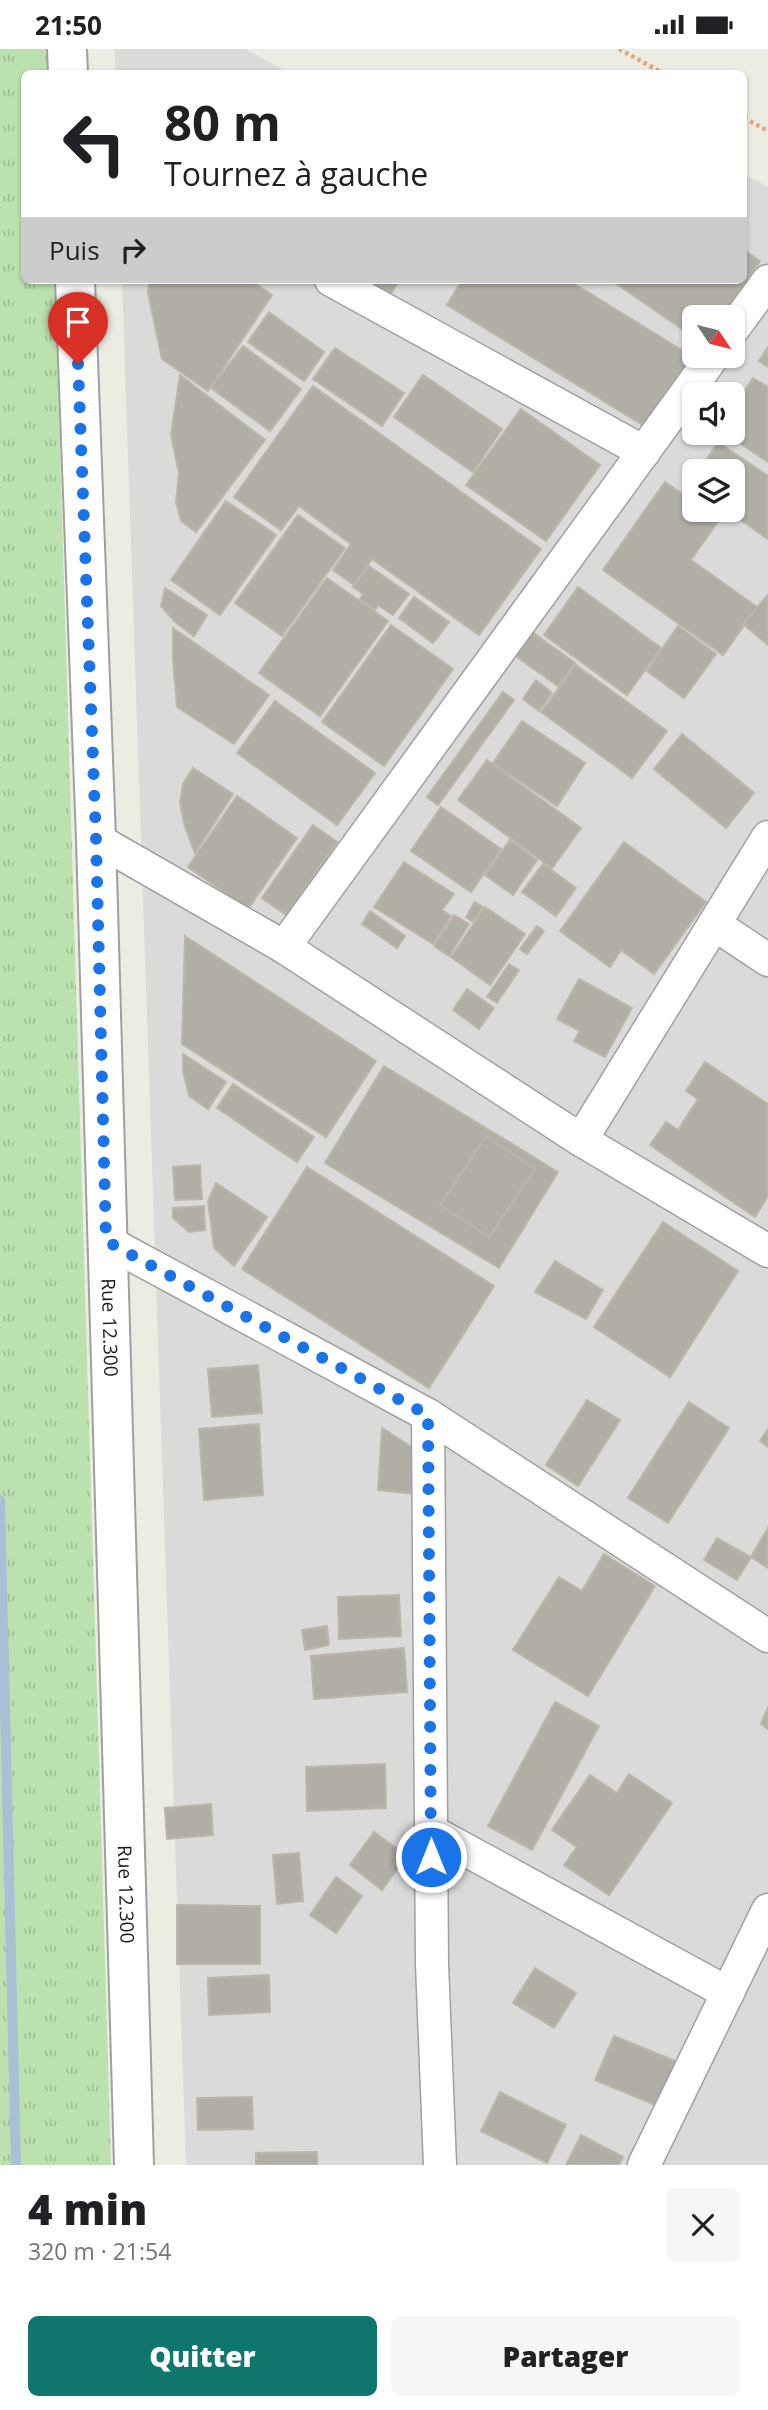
<!DOCTYPE html>
<html lang="fr">
<meta charset="utf-8">
<style>
body{margin:0;font-family:"Open Sans",sans-serif;background:#f6f6f6;color:#202124;height:100vh;display:flex;flex-direction:column;font-size:26px;white-space:nowrap}
*{box-sizing:border-box;margin:0}
p{font-size:23px;color:#757577}
.icon{flex:none;width:38px;height:38px;fill:none;stroke:currentColor;stroke-width:2;stroke-linecap:round;stroke-linejoin:round}
.map{position:relative;height:2116px;overflow:hidden}
.side{display:flex;flex-direction:column;background:#fff;flex:1}
.side>*{flex:none}
.guide{position:absolute;left:21px;top:21px;width:726px;height:214px;border-radius:10px;box-shadow:0 2px 5px #0004;background:#fff;color:#202124;overflow:hidden}
.needle{width:46px;rotate:125deg}
.tools{position:absolute;left:682px;top:256px;display:grid;gap:14px}
.tools a{display:grid;place-items:center;width:63px;height:63px;border-radius:10px;background:#fff;box-shadow:0 2px 5px #0004;font-size:35px}
.pin{position:absolute;display:grid;place-items:center;width:60px;height:60px;color:#fff;margin:-72px -30px;border-radius:50% 50% 50% 0;rotate:-45deg;box-shadow:0 0 7px #0007}
.pin .icon{rotate:45deg}
.me{position:absolute;width:77px;margin:-38px;rotate:0deg;stroke-linejoin:round;filter:drop-shadow(0 0 5px #0008)}
.turn{display:flex;align-items:center;gap:24px;height:147px;padding:0 28px;font-size:32px}
.turn .icon{width:91px;height:91px;stroke-width:2.5}
.turn b{display:block;font-size:49px;line-height:60px}
.then{display:flex;align-items:center;height:66px;padding:0 28px;background:#0003;gap:14px;font-size:26px}
.round{display:grid;place-items:center;flex:none;width:74px;height:74px;border-radius:10px;background:#f6f6f6}
.summary{display:flex;align-items:center;justify-content:space-between;height:119px;padding:0 28px}
h1{font-size:42px;font-weight:800;line-height:52px}
.cta{display:flex;gap:14px;margin-top:auto;padding:14px 28px}
.cta a{flex:1;height:80px;border-radius:10px;background:#0f766e;color:#fff;font-size:28px;font-weight:800;line-height:80px;text-align:center}
.cta a+a{background:#f6f6f6;color:#202124}
.status{display:flex;justify-content:space-between;align-items:center;height:49px;padding:0 35px;background:#fff;direction:ltr}
.status svg{height:19px;fill:currentColor}
.map>svg:first-child{display:block}
.residential{fill:#dadad9;fill-rule:evenodd}
.grass{fill:url(#grass-tufts)}
.lines{fill:none;stroke-linecap:round;stroke-linejoin:round}
.stream{stroke:#a8bfd5;stroke-width:10}
.building{fill:#b1aea6;stroke:#bcb6a7;stroke-width:2}
.minor-casing{stroke:#a0a0a0;stroke-width:35}
.tertiary-casing{stroke:#a0a0a0;stroke-width:42}
.path{stroke:#eaa177;stroke-width:4.5;stroke-dasharray:3.5 3.5;stroke-linecap:butt}
.minor{stroke:#fff;stroke-width:32}
.tertiary{stroke:#fff;stroke-width:38}
.route{stroke:#1a73e8;stroke-width:12;stroke-dasharray:0 21.6}
.labels{text-anchor:middle;stroke-width:5;stroke-linejoin:round;paint-order:stroke}
.street-label{font-size:19px;fill:#1c1c1c;stroke:#fff}
</style>
<div class="status"><b>21:50</b><svg viewBox="0 0 49 12"><path d="M0 12V9h3v3zM5 12V6h3v6zM10 12V3h3v9zM15 12V0h3v12zM26 1h20v11H26zM47 4h2v5h-2z"/></svg></div>
<div class="map">
<svg width="768" height="2116" viewBox="0 0 768 2116">
<defs>
<pattern id="grass-tufts" width="24" height="20" patternUnits="userSpaceOnUse" patternTransform="scale(1.75)"><rect width="24" height="20" fill="#bae1ae"/><path d="M3 7l-1-3M5 7V3M7 7l1-3M15 17l-1-3M17 17v-4M19 17l1-3" fill="none" stroke="#9fc095"/></pattern>
</defs>
<rect width="100%" height="100%" fill="#ecece3"/>
<!-- residential -->
<g class="residential">
<polygon points="115,0 246,0 289,24 115,24"/>
<path d="M744 125 768 138V2116H186L122 231H744ZM695 268H733V306H695ZM695 345H733V383H695ZM695 422H733V460H695Z"/>
</g>
<!-- grass -->
<polygon class="grass" points="0,0 48,0 49,24 24,24 24,231 55,231 111,2116 0,2116"/>
<g class="lines">
<!-- stream -->
<polyline class="stream" points="0,1451 16,2116"/>
</g>
<!-- building -->
<g class="building">
<polygon points="744,201 760,212 721,268 695,268 695,289 611,231 744,231"/>
<polygon points="149,231 250,231 272,246 208,342 162,310 148,244"/>
<polygon points="360,231 400,231 387,250"/>
<polygon points="462,231 568,231 698,311 654,383 447,256"/>
<polygon points="269,263 324,303 304,332 248,293"/>
<polygon points="243,297 301,340 270,382 211,339"/>
<polygon points="768,298 768,318 759,312"/>
<polygon points="335,299 404,344 382,377 313,330"/>
<polygon points="180,326 265,391 196,483 181,472 176,453 179,424 171,386"/>
<polygon points="423,326 502,380 473,423 394,368"/>
<polygon points="753,329 768,338 768,413 723,383 733,383 733,359"/>
<polygon points="313,337 541,500 479,586 372,510 354,536 333,521 351,495 299,457 281,481 234,448"/>
<polygon points="521,360 600,416 546,492 466,436"/>
<polygon points="718,393 768,427 768,490 725,460 733,460 733,422 699,422"/>
<polygon points="665,433 695,454 695,460 703,460 719,471 691,511 757,558 723,606 603,521"/>
<polygon points="226,452 276,486 220,566 171,531"/>
<polygon points="298,466 345,499 282,587 235,554"/>
<polygon points="369,517 409,545 393,566 378,556 375,561 360,550 363,545 353,538"/>
<polygon points="327,529 388,572 320,667 259,624"/>
<polygon points="578,538 661,599 627,646 544,586"/>
<polygon points="165,539 207,566 194,587 175,573 161,557"/>
<polygon points="768,546 768,596 743,575"/>
<polygon points="414,548 449,573 433,594 399,569"/>
<polygon points="391,576 453,620 384,717 322,673"/>
<polygon points="678,577 716,605 684,649 647,622"/>
<polygon points="173,579 269,646 234,695 177,658 173,611"/>
<polygon points="528,580 575,614 558,637 510,603"/>
<polygon points="576,616 667,682 632,729 541,663"/>
<polygon points="536,631 552,644 539,662 523,650"/>
<polygon points="503,643 514,651 438,756 427,748"/>
<polygon points="275,652 375,724 337,776 237,704"/>
<polygon points="522,672 585,714 557,757 493,714"/>
<polygon points="682,685 754,744 726,779 654,720"/>
<polygon points="487,711 581,779 552,819 458,751"/>
<polygon points="193,719 233,745 195,804 185,778 180,754 183,735"/>
<polygon points="237,747 297,789 248,860 188,818"/>
<polygon points="441,758 501,800 471,843 411,802"/>
<polygon points="313,776 337,793 286,866 262,849"/>
<polygon points="510,791 537,811 513,846 485,826"/>
<polygon points="624,793 706,853 654,925 621,901 610,918 560,882"/>
<polygon points="404,813 454,845 442,861 451,867 433,895 374,858"/>
<polygon points="543,815 576,839 556,867 522,843"/>
<polygon points="475,853 483,858 473,873 466,868"/>
<polygon points="485,858 525,885 490,936 451,908"/>
<polygon points="370,862 405,887 397,899 362,875"/>
<polygon points="454,866 469,875 449,907 434,897"/>
<polygon points="537,877 544,882 527,905 520,900"/>
<polygon points="185,887 376,1012 326,1088 182,995"/>
<polygon points="509,915 519,921 497,954 487,948"/>
<polygon points="579,930 632,959 605,1008 574,992 580,982 557,970"/>
<polygon points="467,940 494,959 479,980 453,961"/>
<polygon points="183,1005 226,1033 208,1060 189,1047 183,1022"/>
<polygon points="705,1013 768,1055 768,1147 755,1168 650,1096 666,1073 678,1081 698,1050 686,1042"/>
<polygon points="384,1017 558,1123 499,1219 325,1114"/>
<polygon points="233,1035 314,1088 297,1113 217,1059"/>
<polygon points="486,1087 535,1120 489,1188 440,1156"/>
<polygon points="200,1116 202,1150 175,1151 173,1118"/>
<polygon points="307,1118 494,1237 429,1339 242,1220"/>
<polygon points="216,1134 267,1168 234,1217 214,1199 208,1152"/>
<polygon points="204,1157 205,1181 189,1183 173,1169 173,1159"/>
<polygon points="663,1173 738,1222 670,1328 594,1278"/>
<polygon points="555,1212 603,1241 586,1270 535,1243"/>
<polygon points="258,1316 262,1364 212,1368 208,1320"/>
<polygon points="587,1351 620,1371 578,1437 546,1416"/>
<polygon points="689,1353 729,1379 668,1474 628,1449"/>
<polygon points="259,1375 263,1446 204,1451 199,1380"/>
<polygon points="382,1379 418,1402 416,1445 378,1441"/>
<polygon points="768,1380 768,1398 760,1392"/>
<polygon points="768,1479 768,1519 751,1508"/>
<polygon points="717,1489 751,1508 737,1531 704,1511"/>
<polygon points="604,1505 655,1537 588,1647 513,1601 559,1528 582,1542"/>
<polygon points="399,1546 401,1587 339,1590 338,1548"/>
<polygon points="327,1577 329,1596 305,1601 302,1581"/>
<polygon points="404,1599 407,1643 314,1650 311,1607"/>
<polygon points="555,1653 599,1677 532,1801 488,1777"/>
<polygon points="768,1658 768,1680 761,1675"/>
<polygon points="385,1715 386,1759 307,1762 306,1718"/>
<polygon points="629,1725 672,1754 609,1846 564,1816 577,1798 552,1781 590,1726 617,1744"/>
<polygon points="211,1755 213,1786 167,1790 165,1759"/>
<polygon points="374,1783 407,1807 382,1841 350,1816"/>
<polygon points="299,1804 303,1852 277,1855 273,1806"/>
<polygon points="336,1828 362,1847 336,1884 310,1866"/>
<polygon points="177,1856 260,1857 260,1915 177,1915"/>
<polygon points="535,1919 576,1944 554,1979 513,1954"/>
<polygon points="269,1926 270,1963 209,1966 208,1929"/>
<polygon points="614,1987 678,2013 660,2058 595,2031"/>
<polygon points="500,2043 566,2076 547,2114 481,2082"/>
<polygon points="252,2048 253,2080 198,2081 197,2049"/>
<polygon points="581,2086 623,2108 619,2116 566,2116"/>
<polygon points="317,2103 317,2116 256,2116 256,2104"/>
</g>
<g class="lines">
<!-- minor casing -->
<g class="minor-casing">
<g id="minor">
<polyline points="331,231 644,403"/>
<polyline points="733,280 768,232"/>
<polyline points="96,790 284,898 581,1091 768,1202"/>
<polyline points="714,875 768,911"/>
<polyline points="284,898 714,306"/>
<polyline points="581,1091 768,788"/>
<polyline points="106,1192 428,1366 768,1587"/>
<polyline points="428,1366 432,1915 440,2116"/>
<polyline points="431,1782 728,1944"/>
<polyline points="644,2116 768,1861"/>
</g>
</g>
<!-- tertiary casing -->
<g class="tertiary-casing">
<g id="tertiary">
<polyline points="67,0 68,24"/>
<path id="s1" d="M75 231 96 790 134 2116"/>
</g>
</g>
<!-- path -->
<g class="path">
<polyline points="619,0 663,24"/>
<polyline points="744,69 768,82"/>
</g>
<!-- minor -->
<use href="#minor" class="minor"/>
<!-- tertiary -->
<use href="#tertiary" class="tertiary"/>
</g>
<g class="lines">
<!-- route -->
<polyline class="route" points="78,315 96,790 106,1192 428,1366 431,1808"/>
</g>
<g class="labels">
<!-- street labels -->
<g class="street-label">
<text dy="7" stroke="none"><textPath href="#s1" startOffset="1048">Rue 12.300</textPath></text>
<text dy="7" stroke="none"><textPath href="#s1" startOffset="1615">Rue 12.300</textPath></text>
</g>
</g>
</svg>
<div class="tools">
<a><svg class="needle" viewBox="-14 -14 28 28"><path d="M0-13l5 13h-10z" fill="#e53935"/><path d="M0 13l5-13h-10z" fill="#757577"/></svg></a>
<a><svg class="icon" aria-label="sound" viewBox="0 0 24 24"><path d="M4 9h4l5-4v14l-5-4H4zM17 9q2 3 0 6"/></svg></a>
<a><svg class="icon" aria-label="layers" viewBox="0 0 24 24"><path d="M12 4l9 5-9 5-9-5zM3 14l9 5 9-5"/></svg></a>
</div>
<div class="pin" style="left:78px;top:315px;background:#d93025"><svg class="icon" aria-label="arrive" viewBox="0 0 24 24"><path d="M6 21V4h12l-3 4 3 4H6"/></svg></div>
<svg class="me" style="left:431px;top:1808px" viewBox="-20 -20 40 40"><circle r="17" fill="#1a73e8" stroke="#fff" stroke-width="3"/><path d="M0-11L8 9 0 5-8 9z" fill="#fff"/></svg>
<div class="guide">
<div class="turn"><svg class="icon" aria-label="left" viewBox="0 0 24 24"><path d="M17 20v-9H6M10 6l-5 5 5 5"/></svg><div><b>80 m</b>Tournez à gauche</div></div>
<div class="then">Puis<svg class="icon" aria-label="right" viewBox="0 0 24 24"><path d="M7 20v-9h11M14 6l5 5-5 5"/></svg></div>
</div>
</div>
<section class="side">
<div class="summary"><div><h1>4 min</h1><p>320 m · 21:54</p></div><a class="round"><svg class="icon" aria-label="close" viewBox="0 0 24 24"><path d="M6 6l12 12M18 6L6 18"/></svg></a></div>
<div class="cta"><a>Quitter</a><a>Partager</a></div>
</section>
